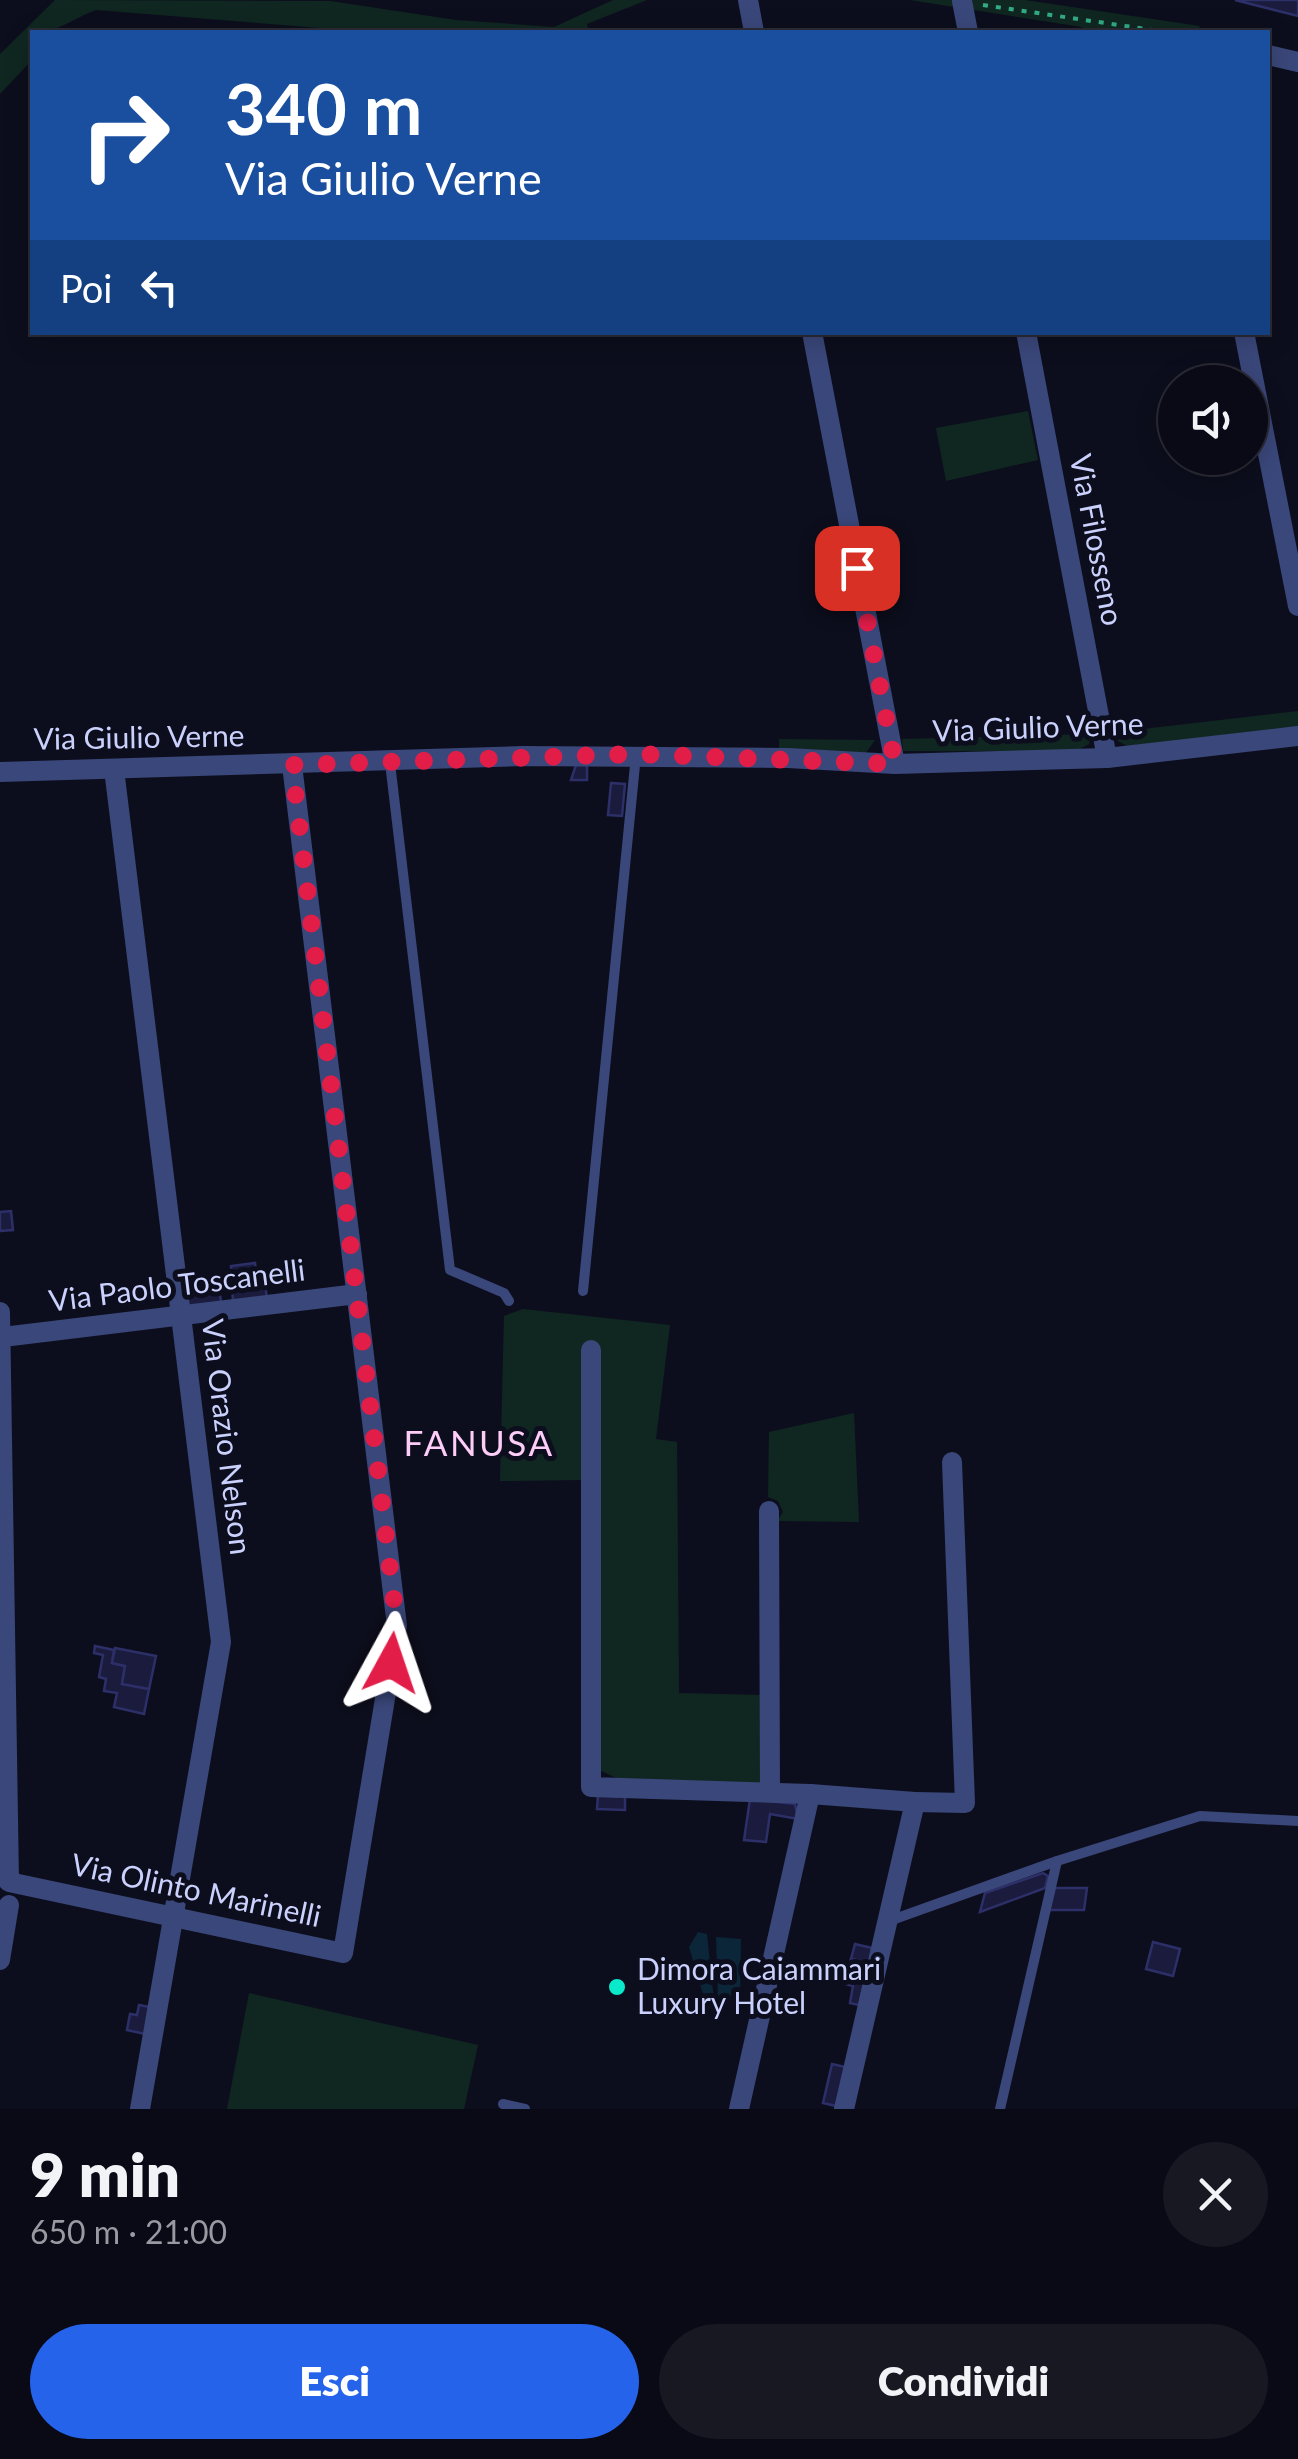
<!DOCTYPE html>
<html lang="it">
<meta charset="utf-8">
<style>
body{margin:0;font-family:Lato,sans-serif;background:#181823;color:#f1f3f6;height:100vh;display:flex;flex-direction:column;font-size:38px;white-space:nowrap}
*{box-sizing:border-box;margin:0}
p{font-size:32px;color:#999aa1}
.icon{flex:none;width:55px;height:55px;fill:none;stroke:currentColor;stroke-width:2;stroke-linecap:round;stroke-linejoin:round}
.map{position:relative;height:2109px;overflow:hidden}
.details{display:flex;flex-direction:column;background:#0a0a16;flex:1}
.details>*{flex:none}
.hud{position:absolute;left:30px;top:30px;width:1240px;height:305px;border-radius:0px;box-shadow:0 5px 25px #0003,0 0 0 2px #2a2b35;background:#1a4fa0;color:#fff;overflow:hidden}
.buttons{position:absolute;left:1158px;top:365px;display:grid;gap:20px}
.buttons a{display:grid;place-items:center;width:110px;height:110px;border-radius:50%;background:#0a0a16;box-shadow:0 5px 25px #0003,0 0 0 2px #2a2b35;font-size:50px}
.pin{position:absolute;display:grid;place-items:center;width:85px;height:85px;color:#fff;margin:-42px;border-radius:20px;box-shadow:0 5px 15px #0006}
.me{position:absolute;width:110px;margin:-55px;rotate:5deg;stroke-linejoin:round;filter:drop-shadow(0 0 8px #0008)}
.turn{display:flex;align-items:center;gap:35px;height:210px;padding:0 30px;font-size:45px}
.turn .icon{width:130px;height:130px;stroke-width:2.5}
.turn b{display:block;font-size:70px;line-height:85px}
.then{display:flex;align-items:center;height:95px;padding:0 30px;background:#0003;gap:20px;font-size:38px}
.round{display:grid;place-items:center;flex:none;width:105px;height:105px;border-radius:52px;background:#181823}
.overview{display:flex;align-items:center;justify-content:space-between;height:170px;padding:0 30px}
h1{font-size:60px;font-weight:800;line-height:75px}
.primary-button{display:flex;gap:20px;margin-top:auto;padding:20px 30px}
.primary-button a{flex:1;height:115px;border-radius:60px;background:#2563eb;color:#fff;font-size:40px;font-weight:800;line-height:115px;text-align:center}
.primary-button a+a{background:#181823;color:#f1f3f6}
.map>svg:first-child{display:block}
.green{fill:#102721}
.water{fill:#0b2638}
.building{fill:#1a1b3d;stroke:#2d2f68;stroke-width:2.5}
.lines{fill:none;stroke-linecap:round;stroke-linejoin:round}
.path{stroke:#32aa86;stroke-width:4;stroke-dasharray:5 8;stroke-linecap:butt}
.lane{stroke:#3a477a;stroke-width:10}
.street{stroke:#3a477a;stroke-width:20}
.route{stroke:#e11d48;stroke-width:18;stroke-dasharray:0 32.4}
.poi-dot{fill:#0aeaca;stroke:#0d0e1d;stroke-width:4}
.labels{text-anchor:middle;stroke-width:10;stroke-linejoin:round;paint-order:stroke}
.street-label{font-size:30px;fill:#cbd1fd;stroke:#0d0e1d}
.poi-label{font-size:30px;fill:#cbd1fd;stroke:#0d0e1d;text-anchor:start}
.quarter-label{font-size:35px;letter-spacing:2.5px;fill:#fdcdf7;stroke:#0d0e1d}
</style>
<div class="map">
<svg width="1298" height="2109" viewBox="0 0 1298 2109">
<rect width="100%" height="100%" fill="#0d0e1d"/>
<!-- green -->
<g class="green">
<path d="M55 0 330 1 456 20 554 27 613 0H647L587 24 589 32H370L96 10C72 19 59 32 32 32V60L0 94V54Z"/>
<polygon points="910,0 1025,0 1200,26 1197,32 1095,29 1089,32 1081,27"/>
<polygon points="1028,411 1038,460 946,481 936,428"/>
<polygon points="1298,711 1298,727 1127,746 1118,741 1117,732"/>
<path d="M1091 734 1089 744 1078 750C1019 752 962 751 903 751L902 739Z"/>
<polygon points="779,739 875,740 865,754 779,752"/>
<polygon points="523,1309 670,1325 656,1439 677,1442 679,1693 760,1695 762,1785 623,1781 599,1770 582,1480 500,1481 504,1316"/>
<polygon points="854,1413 859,1522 777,1521 783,1512 778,1501 768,1497 769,1432"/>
<polygon points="249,1993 478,2045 464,2109 227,2109"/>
</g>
<!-- water -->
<g class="water">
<polygon points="698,1932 707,1934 714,2001 706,2004 689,1947"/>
<polygon points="716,1937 741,1939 740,1999 718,2000"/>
</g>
<!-- building -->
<g class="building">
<polygon points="1235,0 1298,0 1298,16"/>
<polygon points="576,765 587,765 587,780 571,780"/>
<polygon points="611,783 625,784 622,816 608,815"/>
<polygon points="11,1211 13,1230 0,1231 0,1212"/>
<polygon points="255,1263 258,1285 265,1285 267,1298 233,1303 231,1266"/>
<polygon points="198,1292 220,1292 221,1304 187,1309 185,1294"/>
<polygon points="95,1646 114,1650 112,1663 125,1666 122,1684 149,1689 144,1714 114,1707 117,1693 104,1691 106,1679 99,1677 103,1655 94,1653"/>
<polygon points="115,1648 156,1656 149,1689 122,1684 125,1666 112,1663"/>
<polygon points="598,1795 625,1797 625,1810 597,1809"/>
<polygon points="750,1799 795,1804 798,1819 770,1814 766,1842 744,1840"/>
<polygon points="1043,1873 1048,1876 1045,1888 980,1912 985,1893"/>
<polygon points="1055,1888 1087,1888 1084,1910 1049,1910"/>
<polygon points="1153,1942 1180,1949 1173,1976 1146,1969"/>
<polygon points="855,1944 872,1948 869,1963 851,1959"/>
<polygon points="851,1959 869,1963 859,2005 850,2003 853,1986 846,1984"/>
<polygon points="139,2005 150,2007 145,2034 127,2030 130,2014 137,2015"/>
<polygon points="832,2064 845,2067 836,2106 823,2103"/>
</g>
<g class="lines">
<!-- path -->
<polyline class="path" points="983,5 1166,32"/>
<!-- lane -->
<g class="lane">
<polyline points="390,763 450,1270 504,1293 509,1301"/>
<polyline points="583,1291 636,755"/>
<polyline points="889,1921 1057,1861"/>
<polyline points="503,2104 525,2109"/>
<polyline points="1000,2109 1057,1861 1200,1816 1298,1821"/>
</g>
<!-- street -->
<g class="street">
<polyline points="748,0 754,32"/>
<polyline points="962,1 968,32"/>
<polyline points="1268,55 1298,62"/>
<polyline points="812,332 895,764"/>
<polyline points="1026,332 1107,758"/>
<polyline points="1244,332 1298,606"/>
<polyline points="114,769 221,1642 140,2109"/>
<polyline points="0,772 523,756 788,758 895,764 1107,758 1298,736"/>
<polyline points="0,1312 9,1882 343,1953 397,1626 292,765"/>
<polyline points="3,1337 357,1294"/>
<polyline points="591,1350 591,1787 810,1794"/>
<polyline points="769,1511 770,1792"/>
<polyline points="915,1802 965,1803 952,1462"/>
<polyline points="0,1960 9,1905"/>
<polyline points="739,2109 810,1794 915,1802 844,2109"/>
</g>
</g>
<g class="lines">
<!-- route -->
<polyline class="route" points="391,1663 397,1626 292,765 636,754 895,764 857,568"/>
</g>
<!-- markers -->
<circle class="poi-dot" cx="617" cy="1987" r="10"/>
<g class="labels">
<!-- street labels -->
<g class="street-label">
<text transform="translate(1096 540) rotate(79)" y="10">Via Filosseno</text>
<text transform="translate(1038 728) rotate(-2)" y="10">Via Giulio Verne</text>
<text transform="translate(139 738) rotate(-1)" y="10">Via Giulio Verne</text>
<text transform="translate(177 1286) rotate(-7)" y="10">Via Paolo Toscanelli</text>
<text transform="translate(226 1437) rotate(83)" y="10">Via Orazio Nelson</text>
<text transform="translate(196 1891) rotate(12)" y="10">Via Olinto Marinelli</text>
</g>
<!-- poi labels -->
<g class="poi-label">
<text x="637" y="1980">Dimora Caiammari<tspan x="637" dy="34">Luxury Hotel</tspan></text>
</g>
<!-- quarter labels -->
<g class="quarter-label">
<text x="479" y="1456">FANUSA</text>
</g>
</g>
</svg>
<div class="buttons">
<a><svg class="icon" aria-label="sound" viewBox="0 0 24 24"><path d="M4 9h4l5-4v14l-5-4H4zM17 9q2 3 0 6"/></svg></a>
</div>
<div class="pin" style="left:857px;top:568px;background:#d93025"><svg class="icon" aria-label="arrive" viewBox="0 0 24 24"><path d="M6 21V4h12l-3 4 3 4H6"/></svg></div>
<svg class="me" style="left:391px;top:1663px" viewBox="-20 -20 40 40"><path d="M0-17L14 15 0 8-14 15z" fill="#e11d48" stroke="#fff" stroke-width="4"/></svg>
<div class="hud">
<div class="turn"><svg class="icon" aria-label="right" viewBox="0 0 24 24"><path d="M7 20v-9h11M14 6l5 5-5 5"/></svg><div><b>340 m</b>Via Giulio Verne</div></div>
<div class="then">Poi<svg class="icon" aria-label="left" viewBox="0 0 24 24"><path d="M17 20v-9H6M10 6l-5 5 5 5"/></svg></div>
</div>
</div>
<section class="details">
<div class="overview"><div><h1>9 min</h1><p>650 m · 21:00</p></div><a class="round"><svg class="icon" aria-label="close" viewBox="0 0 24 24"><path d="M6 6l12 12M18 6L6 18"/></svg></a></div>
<div class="primary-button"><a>Esci</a><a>Condividi</a></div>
</section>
